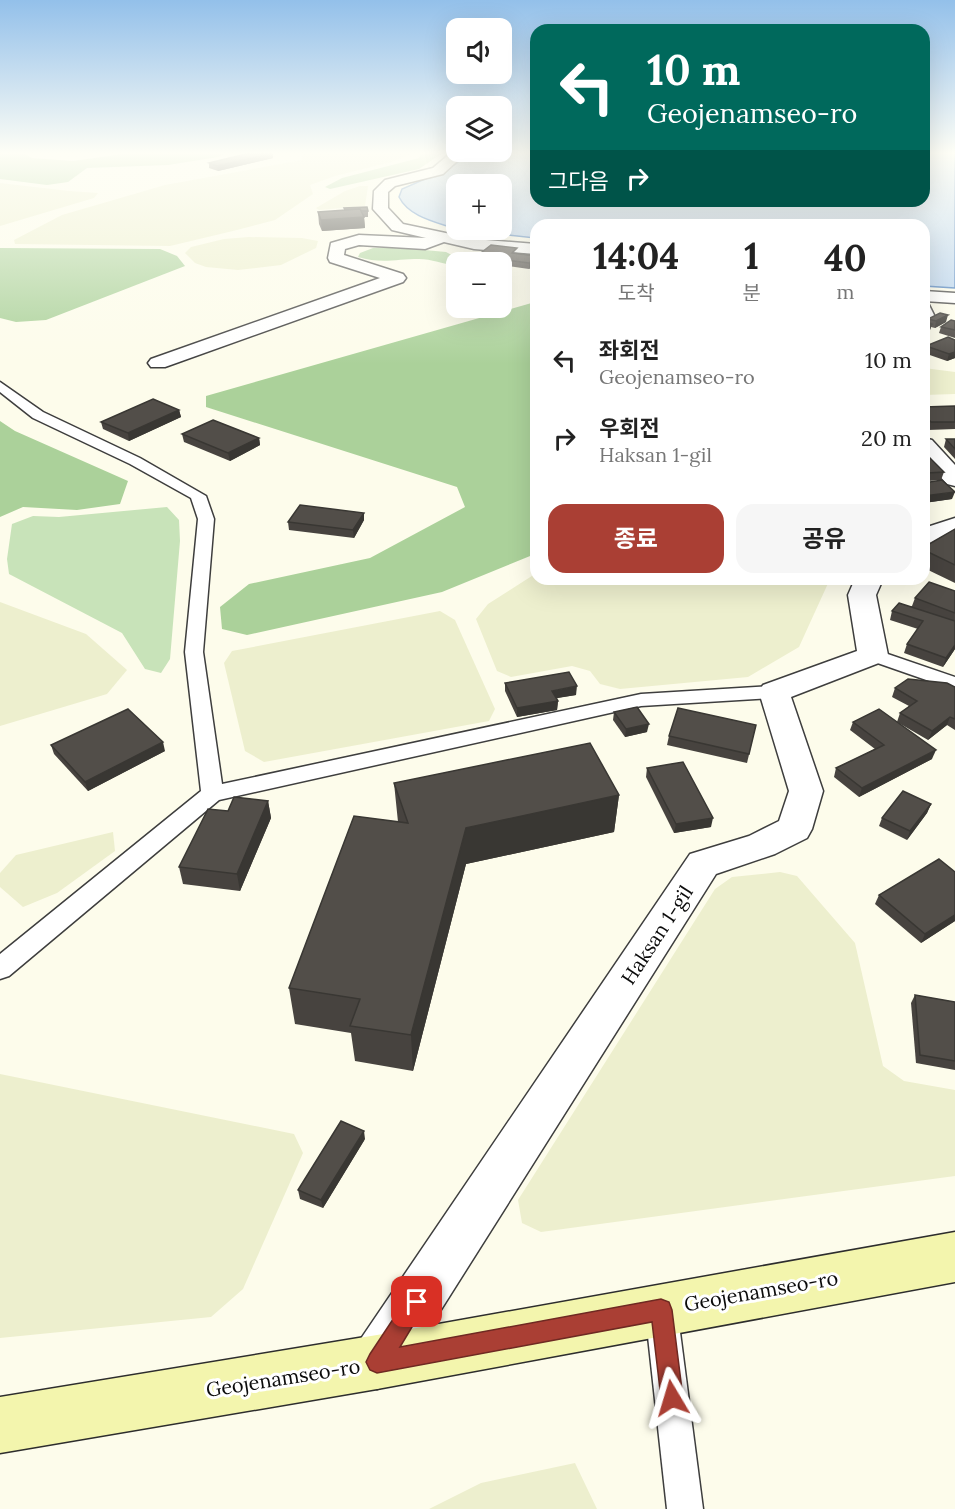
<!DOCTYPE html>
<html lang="ko">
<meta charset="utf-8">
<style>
body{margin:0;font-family:Lora,"Noto Sans KR",serif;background:#f6f6f6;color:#222;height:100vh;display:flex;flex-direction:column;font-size:22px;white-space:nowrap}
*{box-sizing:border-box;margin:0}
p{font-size:20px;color:#767676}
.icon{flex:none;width:33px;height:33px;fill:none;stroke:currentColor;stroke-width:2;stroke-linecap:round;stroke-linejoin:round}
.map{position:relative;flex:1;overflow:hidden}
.side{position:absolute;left:530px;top:219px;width:400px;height:366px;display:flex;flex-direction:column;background:#fff;border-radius:18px;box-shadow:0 6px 24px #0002}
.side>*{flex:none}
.top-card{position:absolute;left:530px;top:24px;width:400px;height:183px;border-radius:18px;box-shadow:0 6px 24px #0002;background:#00695c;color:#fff;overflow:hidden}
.buttons{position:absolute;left:446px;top:18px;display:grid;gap:12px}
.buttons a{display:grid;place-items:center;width:66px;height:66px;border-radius:12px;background:#fff;box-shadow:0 6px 24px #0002;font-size:30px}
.pin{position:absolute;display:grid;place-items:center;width:51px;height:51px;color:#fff;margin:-26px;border-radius:12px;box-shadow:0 3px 9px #0006}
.me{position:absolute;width:66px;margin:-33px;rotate:353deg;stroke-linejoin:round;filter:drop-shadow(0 0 4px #0008)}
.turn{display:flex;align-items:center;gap:21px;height:126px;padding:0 18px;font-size:27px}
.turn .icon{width:78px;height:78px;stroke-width:2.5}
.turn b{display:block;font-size:42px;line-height:51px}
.then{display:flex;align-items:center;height:57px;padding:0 18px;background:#0003;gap:12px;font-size:22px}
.eta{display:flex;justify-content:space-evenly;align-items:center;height:102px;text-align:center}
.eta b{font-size:36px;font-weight:700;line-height:42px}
.primary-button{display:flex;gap:12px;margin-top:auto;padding:12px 18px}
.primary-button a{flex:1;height:69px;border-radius:18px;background:#aa3f34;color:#fff;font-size:24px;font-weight:700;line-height:69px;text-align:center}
.primary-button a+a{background:#f6f6f6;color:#222}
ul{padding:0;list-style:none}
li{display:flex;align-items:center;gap:18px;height:78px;padding:0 18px}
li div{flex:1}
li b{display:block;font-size:22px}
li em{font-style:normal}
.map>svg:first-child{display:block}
.farmland{fill:#edefce}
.green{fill:#c8e3b9}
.forest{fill:#abd19a}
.water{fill:#b5d1ee;stroke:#457bbc;stroke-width:1.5}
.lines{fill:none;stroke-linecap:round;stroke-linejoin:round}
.service-casing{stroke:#3e3e3e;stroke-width:3}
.minor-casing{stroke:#3e3e3e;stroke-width:3}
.secondary-casing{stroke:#2d2d2d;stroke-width:3}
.service{fill:#fff;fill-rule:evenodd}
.minor{fill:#fff;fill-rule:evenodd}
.secondary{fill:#f3f5ad;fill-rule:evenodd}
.wall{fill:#47433f}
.shaded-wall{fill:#393733}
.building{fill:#524e49;stroke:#393733;stroke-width:1.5}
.route{fill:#aa3f34;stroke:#6e2922;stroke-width:1.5}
.labels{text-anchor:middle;stroke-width:6;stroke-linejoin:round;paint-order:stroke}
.near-street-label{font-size:20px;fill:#0b0b0b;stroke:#fff}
</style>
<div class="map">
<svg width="955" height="1509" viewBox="0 0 955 1509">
<rect width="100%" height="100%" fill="#fdfceb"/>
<!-- farmland -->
<g class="farmland">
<polygon points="294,152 409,152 409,155 391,162 335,176 310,185 313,194 275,220 237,230 170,246 15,244 14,240 62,215 165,185 302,160 303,154"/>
<polygon points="0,183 69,191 98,193 94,198 0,226"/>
<polygon points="360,186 368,186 365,206 319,210 316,208 345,191"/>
<polygon points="249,237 302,238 318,241 316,248 281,265 238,270 206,267 195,263 185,253 191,247 224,239"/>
<polygon points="924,368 955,372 955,394 924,395"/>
<polygon points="535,574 536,579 830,579 799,647 748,677 620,689 600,684 590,671 572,666 511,677 497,671 476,619 488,604"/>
<polygon points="0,602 86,634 127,670 107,694 0,726"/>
<polygon points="440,611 455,620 495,709 489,721 264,762 245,751 224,663 232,651"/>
<polygon points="113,832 115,851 57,893 23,907 0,887 0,873 16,855"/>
<polygon points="780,872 797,876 855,943 883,1066 904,1081 955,1090 955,1176 541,1232 522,1223 518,1200 715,889 732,877"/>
<polygon points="0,1074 294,1134 303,1153 243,1289 211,1317 0,1338"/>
<polygon points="575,1463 597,1509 429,1509 481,1483"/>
</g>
<!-- green -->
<polygon class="green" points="167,507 179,520 180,541 170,659 161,673 145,669 122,633 9,574 7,559 12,524 33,516 59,517"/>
<!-- forest -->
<g class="forest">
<polygon points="0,152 21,152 32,158 73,161 137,152 229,152 218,157 168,165 87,168 68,182 47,185 0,179"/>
<polygon points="422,152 444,152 419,169 330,189 325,187 342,178 419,158"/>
<path d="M393 247 446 252 465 262H456V266C444 264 431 259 419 259 396 259 381 264 358 257L360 253 373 248Z"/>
<polygon points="0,248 160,249 177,256 185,266 46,320 16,322 0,318"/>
<polygon points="535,302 535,554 442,592 247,635 222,629 220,607 249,584 370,558 465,507 457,487 206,407 206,396"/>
<polygon points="0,421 15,431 128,481 120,504 77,510 23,507 0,517"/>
</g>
<!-- water -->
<path class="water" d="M473 152H535L536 201H924V152H955V288L924 286V225H536L535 238 460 230H501V184H456V229C436 222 409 217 399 197L402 189 448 169Z"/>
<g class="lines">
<!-- service casing -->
<g class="service-casing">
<g id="service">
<polygon points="924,302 928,303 935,317 924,323"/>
<polygon points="0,382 43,412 140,458 206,496 214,519 203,652 222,784 641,694 774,686 781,688 784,692 781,696 774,698 641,706 219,800 9,976 0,979 0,954 201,791 185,652 198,519 191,498 130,464 33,418 0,392"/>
<polygon points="873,649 955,677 955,690 866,659 864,655 866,651"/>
<polygon points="661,1293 673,1297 677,1309 703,1509 667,1509 645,1309 649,1297"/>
</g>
</g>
<!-- minor casing -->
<g class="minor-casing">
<g id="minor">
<polygon points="452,152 467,152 443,174 395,186 388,192 388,208 403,224 474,239 536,244 536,254 474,249 444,242 425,249 359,245 345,249 344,255 403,274 406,278 403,282 165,367 151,367 148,363 151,359 380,278 330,262 328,258 331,243 359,235 426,238 392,230 373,209 374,191 385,180 433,168"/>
<polygon points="924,291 955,293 955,303 924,301"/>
<polygon points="924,438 932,440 955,465 955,486 947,484 924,459"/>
<polygon points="955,518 955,535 924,545 924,528"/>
<polygon points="855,579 883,579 876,595 888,655 884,661 791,697 823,791 812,829 807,838 775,854 716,874 396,1381 377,1389 358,1381 350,1362 358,1343 690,854 749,836 779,821 789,791 759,692 763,685 857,651 848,595"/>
</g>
</g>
<!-- secondary casing -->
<g class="secondary-casing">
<polygon id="secondary" points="955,1232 955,1282 377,1389 0,1453 0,1397 377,1335"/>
</g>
<!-- service -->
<use href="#service" class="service"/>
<!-- minor -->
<use href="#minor" class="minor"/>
<!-- secondary -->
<use href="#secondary" class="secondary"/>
</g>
<!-- wall -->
<g class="wall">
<polygon points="273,153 273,158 218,171 209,168 209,163"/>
<polygon points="368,211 368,217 364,217 365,228 322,231 319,224 318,212"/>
<polygon points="517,253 536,256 536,263 529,269 501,265 501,262 477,262 477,256"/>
<polygon points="928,319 946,322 935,328 931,327 930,330 927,322"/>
<polygon points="955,321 955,338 939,333 941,327"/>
<polygon points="955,340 955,358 947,361 924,353 926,346"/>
<polygon points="955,406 955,429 928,430 924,425 924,407"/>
<polygon points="179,410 181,417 129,441 103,429 101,422"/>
<polygon points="182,434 259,438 260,445 230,461 184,442"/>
<polygon points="946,439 955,439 955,459 944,447"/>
<polygon points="924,452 944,472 941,480 928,481 952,499 924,503"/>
<polygon points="364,513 364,520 354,538 289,530 288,522"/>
<polygon points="955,529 955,583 924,568 924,547"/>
<polygon points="955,591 955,649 943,667 904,653 907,644 918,629 890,620 892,611 912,606 915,598"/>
<polygon points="505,683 576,695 556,698 558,701 557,710 517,717 505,691"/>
<polygon points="955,687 955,730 947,725 928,740 897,722 900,713 909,706 892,697 895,688"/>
<polygon points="614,712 647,732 625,737 613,720"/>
<polygon points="853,722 932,759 859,797 834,777 836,768 875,749 850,730"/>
<polygon points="756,725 747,763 667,745 669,736"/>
<polygon points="51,745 165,751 88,791 54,754"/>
<polygon points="647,768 711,827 674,833 646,777"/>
<polygon points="394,783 619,795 614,832 466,864 413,1071 355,1061 351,1033 295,1024 289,988 398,822"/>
<polygon points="268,801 271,818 240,891 183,884 179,867 228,811"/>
<polygon points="931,804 927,813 907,840 879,826 882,818"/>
<polygon points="955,872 955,921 921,943 875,904 879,895"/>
<polygon points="915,995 955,1002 955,1070 916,1063 911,1003"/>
<polygon points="365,1139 323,1208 300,1199 298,1190"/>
</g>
<!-- shaded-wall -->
<g class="shaded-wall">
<polygon points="273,153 273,158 218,171 217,166"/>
<polygon points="364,217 365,228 322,231 321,220"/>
<polygon points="536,257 536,263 529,269 529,263"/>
<polygon points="948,315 946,322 935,328 936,321"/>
<polygon points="932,324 930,330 924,334 924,328"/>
<polygon points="955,352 955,358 947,361 949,354"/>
<polygon points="179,410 181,417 129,441 128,433"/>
<polygon points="259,438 260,445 230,461 228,453"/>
<polygon points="955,492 952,499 924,503 924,496"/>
<polygon points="364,513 364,520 354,538 353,530"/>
<polygon points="955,645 955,649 943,667 946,658"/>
<polygon points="577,686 576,695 552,699 552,691"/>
<polygon points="558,701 557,710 517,717 517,708"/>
<polygon points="950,717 947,725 928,740 932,731"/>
<polygon points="649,724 647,732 625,737 626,729"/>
<polygon points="163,742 165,751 88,791 85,782"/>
<polygon points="936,750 932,759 859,797 862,788"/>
<polygon points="619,795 614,832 466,864 413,1071 411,1035 466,828"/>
<polygon points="268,801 271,818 240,891 237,874"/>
<polygon points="931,804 927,813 907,840 910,831"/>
<polygon points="713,818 711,827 674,833 676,824"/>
<polygon points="955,915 955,921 921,943 925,934"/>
<polygon points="364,1131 365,1139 323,1208 321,1200"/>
</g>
<!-- building -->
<g class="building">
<polygon points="254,152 273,153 217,166 209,163"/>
<polygon points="367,207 368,211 361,211 360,209 345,210 344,208"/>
<polygon points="360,209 364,217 321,220 318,212"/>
<polygon points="491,245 517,248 512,253 536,256 536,257 529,263 477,256"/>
<polygon points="940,313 948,315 936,321 928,319"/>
<polygon points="951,320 955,321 955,330 941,327"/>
<polygon points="924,321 932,324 924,328"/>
<polygon points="948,337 955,340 955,352 949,354 926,346"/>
<polygon points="153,399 179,410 128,433 101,422"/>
<polygon points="955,406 955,422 931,422 924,415 924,407"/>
<polygon points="213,420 259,438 228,453 182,434"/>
<polygon points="946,439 955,439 955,449"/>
<polygon points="924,452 944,472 927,473 924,470"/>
<polygon points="924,477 930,482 942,480 955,492 924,496"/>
<polygon points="300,505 364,513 353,530 288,522"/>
<polygon points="955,529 955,565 924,550 924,547"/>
<polygon points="929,582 955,591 955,613 915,598"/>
<polygon points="899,603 955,621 955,645 946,658 907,644 923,621 892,611"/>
<polygon points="569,672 577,686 552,691 558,701 517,708 505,683"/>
<polygon points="908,679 947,683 955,687 955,719 950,717 932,731 900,713 917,701 895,688"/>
<polygon points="637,707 649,724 626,729 614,712"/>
<polygon points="678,708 756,725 749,754 669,736"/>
<polygon points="128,709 163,742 85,782 51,745"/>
<polygon points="879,709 936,750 862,788 836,768 884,745 853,722"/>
<polygon points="590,743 619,795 466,828 411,1035 350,1026 360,999 289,988 354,816 408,823 394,783"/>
<polygon points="683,762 713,818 676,824 647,768"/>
<polygon points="903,791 931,804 910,831 882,818"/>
<polygon points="234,797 268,801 237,874 179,867 208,809 228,811"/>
<polygon points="939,859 955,872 955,915 925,934 879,895"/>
<polygon points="915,995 955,1002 955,1061 920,1055"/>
<polygon points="341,1121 364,1131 321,1200 298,1190"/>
</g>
<!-- sky -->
<linearGradient id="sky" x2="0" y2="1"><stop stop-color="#93c0ea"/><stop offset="0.42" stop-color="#fefef6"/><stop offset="1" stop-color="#fefef6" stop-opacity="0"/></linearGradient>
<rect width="955" height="364" fill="url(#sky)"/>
<!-- route -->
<polygon class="route" points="417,1292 424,1295 427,1302 400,1347 661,1299 669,1302 672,1310 683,1398 680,1406 672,1409 664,1406 661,1398 652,1322 377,1373 370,1370 366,1362 370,1354 409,1295"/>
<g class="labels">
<!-- near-street labels -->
<g class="near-street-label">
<text transform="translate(657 935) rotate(-57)" y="7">Haksan 1-gil</text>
<text transform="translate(761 1291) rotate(-10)" y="7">Geojenamseo-ro</text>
<text transform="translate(283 1378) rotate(-9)" y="7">Geojenamseo-ro</text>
</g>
</g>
</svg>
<div class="buttons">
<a><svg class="icon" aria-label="sound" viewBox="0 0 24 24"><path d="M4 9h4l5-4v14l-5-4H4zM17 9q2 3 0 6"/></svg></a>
<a><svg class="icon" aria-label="layers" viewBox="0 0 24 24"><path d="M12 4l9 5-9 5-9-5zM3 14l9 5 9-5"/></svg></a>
<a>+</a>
<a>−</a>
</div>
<div class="pin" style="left:417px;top:1302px;background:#d93025"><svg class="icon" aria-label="arrive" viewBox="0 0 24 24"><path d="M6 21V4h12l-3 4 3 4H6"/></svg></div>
<svg class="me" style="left:672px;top:1398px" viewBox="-20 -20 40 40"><path d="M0-17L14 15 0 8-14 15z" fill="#aa3f34" stroke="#fff" stroke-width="4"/></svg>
<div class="top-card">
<div class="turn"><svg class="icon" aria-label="left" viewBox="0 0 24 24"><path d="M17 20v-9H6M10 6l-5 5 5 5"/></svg><div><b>10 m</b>Geojenamseo-ro</div></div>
<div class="then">그다음<svg class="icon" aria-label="right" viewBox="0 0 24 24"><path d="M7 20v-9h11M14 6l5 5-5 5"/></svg></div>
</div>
<section class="side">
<div class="eta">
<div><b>14:04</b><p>도착</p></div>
<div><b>1</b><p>분</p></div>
<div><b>40</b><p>m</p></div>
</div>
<ul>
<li><svg class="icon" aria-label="left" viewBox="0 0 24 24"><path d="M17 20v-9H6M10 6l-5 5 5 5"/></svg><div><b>좌회전</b><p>Geojenamseo-ro</p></div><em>10 m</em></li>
<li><svg class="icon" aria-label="right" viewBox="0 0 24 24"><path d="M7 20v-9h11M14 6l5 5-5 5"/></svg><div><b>우회전</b><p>Haksan 1-gil</p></div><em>20 m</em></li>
</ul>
<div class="primary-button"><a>종료</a><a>공유</a></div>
</section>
</div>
